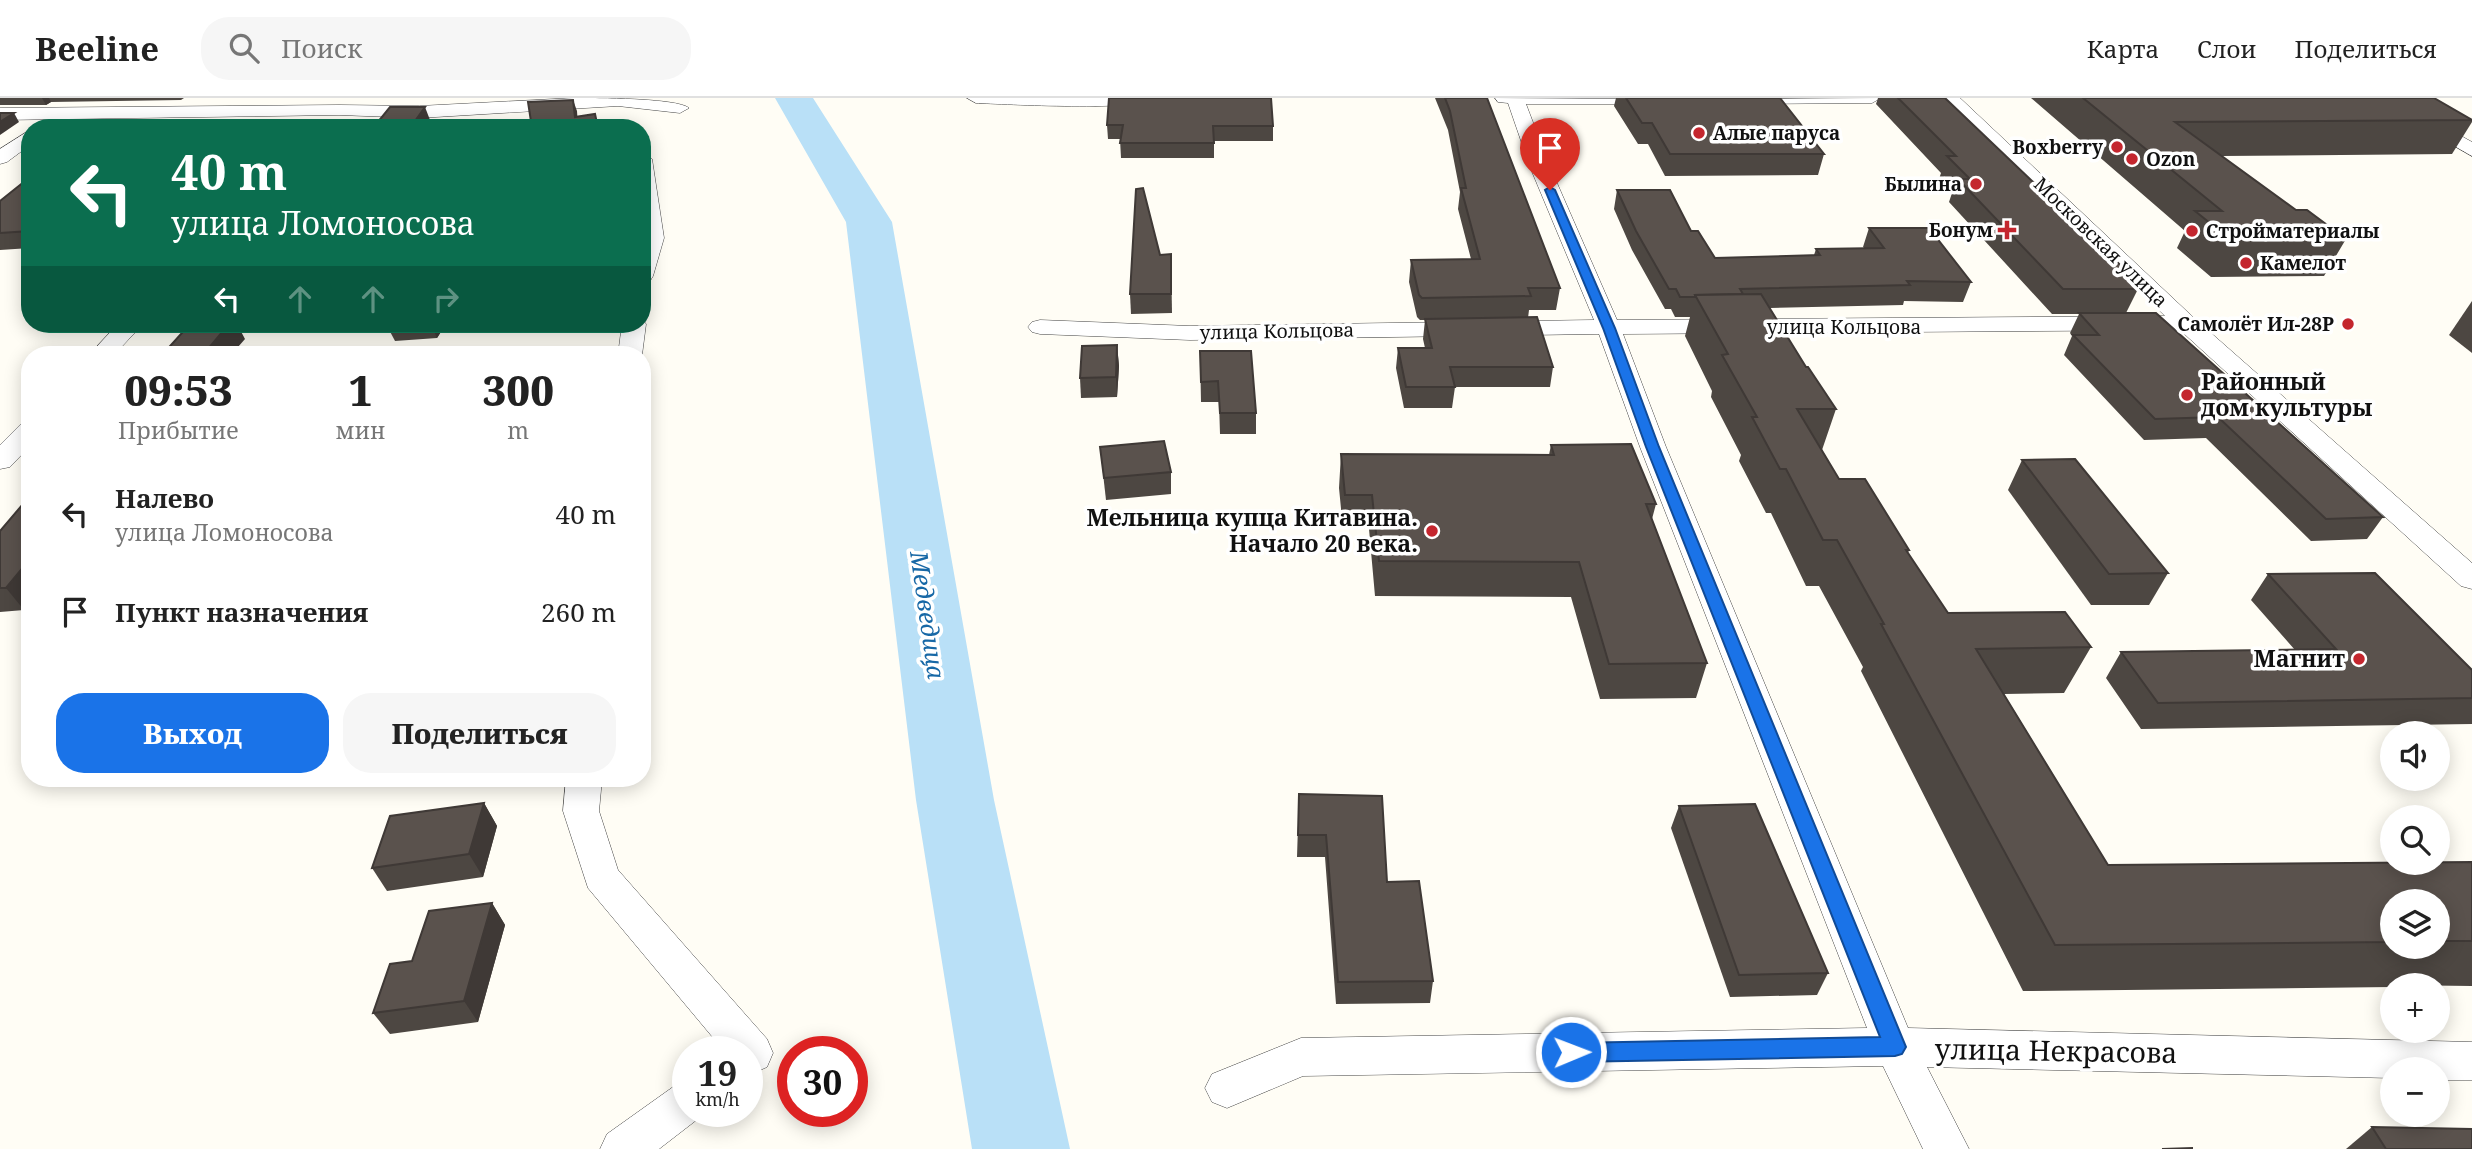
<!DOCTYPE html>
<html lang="ru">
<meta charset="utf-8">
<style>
body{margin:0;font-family:"Noto Serif",serif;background:#f6f6f6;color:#222;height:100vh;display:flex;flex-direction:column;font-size:26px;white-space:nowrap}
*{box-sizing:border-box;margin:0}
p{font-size:23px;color:#767676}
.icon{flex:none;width:38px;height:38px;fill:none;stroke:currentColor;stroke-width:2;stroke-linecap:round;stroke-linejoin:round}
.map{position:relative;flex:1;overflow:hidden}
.panel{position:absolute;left:21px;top:248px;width:630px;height:441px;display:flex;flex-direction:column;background:#fff;border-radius:28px;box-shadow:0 4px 18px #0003}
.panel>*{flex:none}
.top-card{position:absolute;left:21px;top:21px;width:630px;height:214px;border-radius:28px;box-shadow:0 4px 18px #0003;background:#0b6e4f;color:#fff;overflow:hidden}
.fabs{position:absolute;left:2380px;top:623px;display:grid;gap:14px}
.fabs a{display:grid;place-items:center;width:70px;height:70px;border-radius:50%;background:#fff;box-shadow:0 4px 18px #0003;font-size:35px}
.speed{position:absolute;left:672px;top:938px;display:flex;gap:14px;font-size:35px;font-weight:700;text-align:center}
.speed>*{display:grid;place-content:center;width:91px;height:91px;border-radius:50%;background:#fff;box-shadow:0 4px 18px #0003;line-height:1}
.speed small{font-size:18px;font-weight:400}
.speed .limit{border:10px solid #d22;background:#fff;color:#111}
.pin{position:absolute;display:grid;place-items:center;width:60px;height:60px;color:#fff;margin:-72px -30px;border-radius:50% 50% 50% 0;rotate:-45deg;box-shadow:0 0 7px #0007}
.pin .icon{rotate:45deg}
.me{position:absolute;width:77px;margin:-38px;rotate:89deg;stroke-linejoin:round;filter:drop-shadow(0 0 5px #0008)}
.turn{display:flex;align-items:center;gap:24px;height:147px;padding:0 35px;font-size:32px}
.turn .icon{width:91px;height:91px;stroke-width:2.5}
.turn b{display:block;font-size:49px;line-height:60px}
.lanes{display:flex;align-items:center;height:66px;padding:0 35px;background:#0003;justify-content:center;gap:35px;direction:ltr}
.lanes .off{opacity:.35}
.eta{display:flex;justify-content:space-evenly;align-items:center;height:119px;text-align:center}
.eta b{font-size:42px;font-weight:800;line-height:49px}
.cta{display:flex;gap:14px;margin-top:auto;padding:14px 35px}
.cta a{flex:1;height:80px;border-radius:28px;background:#1a73e8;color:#fff;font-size:28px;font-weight:800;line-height:80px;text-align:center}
.cta a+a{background:#f6f6f6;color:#222}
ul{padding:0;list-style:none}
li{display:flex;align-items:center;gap:21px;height:98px;padding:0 35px}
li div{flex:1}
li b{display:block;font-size:26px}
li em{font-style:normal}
header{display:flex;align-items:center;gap:42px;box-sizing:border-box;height:98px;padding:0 35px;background:#fff;border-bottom:2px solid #e0e0e0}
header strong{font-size:33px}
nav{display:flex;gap:38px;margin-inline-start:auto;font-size:24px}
.search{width:490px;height:63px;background:#f6f6f6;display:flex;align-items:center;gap:18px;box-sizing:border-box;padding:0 24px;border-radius:28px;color:#767676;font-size:26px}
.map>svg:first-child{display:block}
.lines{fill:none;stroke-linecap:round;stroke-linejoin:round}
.river{fill:#b9e0f7;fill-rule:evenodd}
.street-casing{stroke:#444;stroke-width:1}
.street{fill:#fff;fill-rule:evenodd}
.wall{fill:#4d4742;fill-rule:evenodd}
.shaded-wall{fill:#3f3936}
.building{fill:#5a524d;stroke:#3f3936;stroke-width:2}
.route{fill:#1a73e8;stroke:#114b97;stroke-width:2}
.poi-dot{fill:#c4262e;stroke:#fff;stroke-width:2.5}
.labels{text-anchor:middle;stroke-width:7;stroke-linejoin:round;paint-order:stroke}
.far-poi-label{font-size:19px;font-weight:bold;fill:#111;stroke:#fff;text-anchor:start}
.far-street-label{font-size:19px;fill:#111;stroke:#fff}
.poi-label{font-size:23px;font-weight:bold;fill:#111;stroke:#fff;text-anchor:end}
.water-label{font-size:24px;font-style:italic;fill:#1768a6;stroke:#fff}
.near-street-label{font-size:28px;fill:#111;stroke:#fff}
</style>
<header>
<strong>Beeline</strong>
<div class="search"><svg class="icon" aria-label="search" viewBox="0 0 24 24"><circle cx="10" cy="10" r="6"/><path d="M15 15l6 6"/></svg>Поиск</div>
<nav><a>Карта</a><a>Слои</a><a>Поделиться</a></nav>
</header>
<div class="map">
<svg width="2472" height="1051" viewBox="0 0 2472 1051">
<rect width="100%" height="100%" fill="#fffdf5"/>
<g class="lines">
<!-- river -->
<polygon class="river" points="775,0 813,0 892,124 994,702 1070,1051 972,1051 916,702 846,124"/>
<!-- street casing -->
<g class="street-casing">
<g id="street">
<path d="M574 0C595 0 677 0 689 10L680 15 618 8 419 20 339 17 0 22V10L339 7 419 8Z"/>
<path d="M967 0H1157C1144 14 1003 6 976 5Z"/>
<polygon points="1495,0 1665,1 1656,6 1526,6 1550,69 1617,222 2165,218 1941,0 1960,0 2194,220 2472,465 2472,491 2461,488 2180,232 1623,236 1666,349 1908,930 2472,944 2472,982 2438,982 2438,971 2392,971 2392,980 1927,969 1969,1051 1923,1051 1883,968 1303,978 1227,1010 1212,1004 1205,990 1212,976 1301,940 1867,930 1640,349 1599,236 1190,242 1040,236 1032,234 1028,229 1032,224 1040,222 1190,228 1594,222 1530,69 1508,5 1498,4"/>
<polygon points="1881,0 1872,5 1740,6 1731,1"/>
<polygon points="2371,0 2393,0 2472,44 2472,58"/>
<polygon points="30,32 30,47 7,64 0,66 0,51"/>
<polygon points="642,55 652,61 664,140 653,178 650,183 642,185"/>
<polygon points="642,221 646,226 642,257 618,257 622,226 642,226"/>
<polygon points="118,226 143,226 114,257 89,257"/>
<polygon points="30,324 30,348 10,369 0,371 0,347 21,326"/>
<polygon points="566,681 602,681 599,713 618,772 767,941 773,955 767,969 747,978 747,954 725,954 588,790 563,713"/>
<polygon points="688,983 688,1013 705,1013 703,1017 659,1051 600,1051 607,1036 673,989"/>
</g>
</g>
<!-- street -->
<use href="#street" class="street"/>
</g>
<!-- wall -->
<g class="wall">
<polygon points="0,0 184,0 181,2 51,4 46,7 0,7"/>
<polygon points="1435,0 1487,0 1560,190 1556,212 1529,212 1528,220 1553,269 1550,289 1455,289 1452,310 1404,310 1396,270 1398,250 1425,250 1423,241 1425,222 1420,222 1417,219 1409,184 1411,162 1471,161 1458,111 1460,94 1448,32"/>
<polygon points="1616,0 1780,0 1824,56 1818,77 1665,78 1648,46 1638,46 1614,8"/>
<polygon points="1878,0 1945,0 2135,181 2132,186 2138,191 2126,215 2383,419 2367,441 2311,443 2206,340 2144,342 2064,257 2072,238 2070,235 2079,216 2052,216 1949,104 1952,95 1939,81 1941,75 1876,6"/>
<polygon points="2031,0 2434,0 2472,22 2472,24 2452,56 2221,58 2296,112 2346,141 2324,178 2211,179 2177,150 2185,133"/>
<polygon points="1107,27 1273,28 1273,43 1214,43 1214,60 1121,60 1120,41 1108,41"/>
<polygon points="30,79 30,150 0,152 0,103"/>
<path d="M1617 92 1691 133 1715 160 1814 157 1816 151 1864 150 1863 149 1869 130 1971 184 1963 204 1904 203 1903 207 1770 210 1806 269 1836 311 1822 352 1839 381 1909 452 1908 455 1948 515 2091 549 2064 595 2004 596 2108 767 2472 764V888L2392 887V889L2023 893 1861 573 1863 569 1819 488H1806L1771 415H1766L1739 363 1741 357 1711 299 1712 293 1685 238 1690 219H1675L1671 211H1665L1632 152 1614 111ZM2392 803H2438V849H2392Z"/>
<polygon points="1171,156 1172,215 1131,216 1130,196"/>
<polygon points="2472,203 2472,255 2449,237"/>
<polygon points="386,226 446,226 437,240 395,243"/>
<polygon points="1117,247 1119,268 1117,299 1081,300 1080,280"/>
<polygon points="1200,253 1256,315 1256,336 1220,336 1219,304 1201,304"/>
<polygon points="1551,347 1656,406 1652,421 1707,565 1696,600 1600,601 1571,499 1375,498 1369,431 1343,431 1339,390 1341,356 1549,357"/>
<polygon points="1100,349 1171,374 1171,396 1106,402"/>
<polygon points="2022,362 2168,475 2149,507 2091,507 2008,392"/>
<polygon points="30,399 30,504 24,512 0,514 0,433"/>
<polygon points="2268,476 2472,572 2472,626 2141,631 2106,580 2121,554 2295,552 2251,502"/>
<polygon points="1299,696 1387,784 1433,883 1430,905 1336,906 1325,759 1297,759"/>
<polygon points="484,705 497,728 483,779 387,793 372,770"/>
<polygon points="1679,708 1828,875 1817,897 1730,899 1671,730"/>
<polygon points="492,805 505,827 478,924 390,936 373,915"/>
<polygon points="2372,1029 2472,1051 2346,1051"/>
</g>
<!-- shaded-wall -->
<g class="shaded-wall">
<polygon points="42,0 49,0 51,4 46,7"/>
<polygon points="573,2 577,13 578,30 575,19"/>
<polygon points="425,9 430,22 425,30 410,30"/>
<polygon points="14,15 19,24 0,37 0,24"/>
<polygon points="229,226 237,226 245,241 231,257 203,257"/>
<polygon points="431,226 446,226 437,240"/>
<polygon points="1117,247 1119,268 1117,299 1116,279"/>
<polygon points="30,461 30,504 24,512 6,490"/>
<polygon points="484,705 497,728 483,779 469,756"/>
<polygon points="492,805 505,827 478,924 464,903"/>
</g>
<!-- building -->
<g class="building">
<polygon points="1109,0 1271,0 1273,28 1213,28 1214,45 1120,45 1123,27 1107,27"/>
<polygon points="1445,0 1487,0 1560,190 1528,190 1531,198 1422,200 1419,197 1411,162 1480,161 1461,90 1466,90 1450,13"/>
<polygon points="1626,0 1780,0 1824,56 1670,56 1652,25 1642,25"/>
<polygon points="1898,0 1945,0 2135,181 2127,181 2138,191 2063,191 1958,81 1970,81 1947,58 1956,58"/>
<polygon points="2083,0 2434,0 2472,22 2175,24 2296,112 2307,112 2346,141 2231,142 2195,113 2222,113"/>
<polygon points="573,2 575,19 595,16 598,30 532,30 528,4"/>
<polygon points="390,9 425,9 410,30 373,30"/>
<polygon points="0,15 14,15 0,24"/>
<polygon points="30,79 30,133 0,135 0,103"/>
<polygon points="1143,90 1160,157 1171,156 1171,196 1130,196 1136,91"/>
<polygon points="1617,92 1670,92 1691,133 1698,133 1715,160 1820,157 1816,151 1884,150 1869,130 1929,130 1971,184 1907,183 1910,187 1740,191 1743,196 1695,197 1695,199 1680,199 1676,191 1669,191 1636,133"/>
<polygon points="1761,196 1806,269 1808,269 1836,311 1797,311 1839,381 1865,381 1909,452 1906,452 1948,515 2065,514 2091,549 1976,551 2108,767 2472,764 2472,843 2438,843 2438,803 2392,803 2392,844 2055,847 1881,526 1884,526 1837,442 1823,442 1786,371 1780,371 1752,319 1757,319 1722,257 1728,256 1695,197"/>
<polygon points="2079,215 2156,215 2383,419 2326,421 2218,319 2155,321 2073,237 2099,237"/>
<polygon points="1537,219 1553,269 1450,269 1455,289 1406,289 1398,250 1432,250 1425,221"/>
<polygon points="190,226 229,226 203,257 162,257"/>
<polygon points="1117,247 1116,279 1080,280 1082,248"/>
<polygon points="1200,253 1251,253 1256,315 1220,315 1218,283 1201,284"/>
<polygon points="1164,343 1171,374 1104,380 1100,349"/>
<polygon points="1631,346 1656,406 1646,406 1707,565 1609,566 1579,464 1379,463 1372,397 1345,397 1341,356 1554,357 1551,347"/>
<polygon points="2075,361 2168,475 2109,476 2022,362"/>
<polygon points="29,399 30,399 30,461 6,490 0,490 0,433"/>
<polygon points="2375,475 2472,572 2472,600 2158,605 2121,554 2336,551 2268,476"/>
<polygon points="1299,696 1382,698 1387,784 1419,783 1433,883 1338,884 1326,737 1298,737"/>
<polygon points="484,705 469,756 372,770 390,718"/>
<polygon points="1755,706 1828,875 1739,877 1679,708"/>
<polygon points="492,805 464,903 373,915 390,866 412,863 429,813"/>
<polygon points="2372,1029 2472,1031 2472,1051 2386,1051"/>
<polygon points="2192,1050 2192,1051 2162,1051"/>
</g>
<!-- route -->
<polygon class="route" points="1550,89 1555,92 1615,230 1659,349 1906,949 1902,956 1895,958 1571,964 1563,961 1560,954 1563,948 1571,945 1880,939 1646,349 1603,230 1545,92"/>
<!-- markers -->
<g class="poi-dot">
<circle cx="1699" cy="35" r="7"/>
<circle cx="2117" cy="49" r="7"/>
<circle cx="2132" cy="61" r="7"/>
<circle cx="1976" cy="86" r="7"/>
<path d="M2003.5 121.5h7v7h7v7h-7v7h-7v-7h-7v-7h7z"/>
<circle cx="2192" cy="133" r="7"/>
<circle cx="2246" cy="165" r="7"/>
<circle cx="2348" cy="226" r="7"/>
<circle cx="2187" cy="297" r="7"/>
<circle cx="1432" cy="433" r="7"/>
<circle cx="2359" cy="561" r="7"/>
</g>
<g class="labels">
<!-- far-poi labels -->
<g class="far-poi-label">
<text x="1713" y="42">Алые паруса</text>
<text x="2103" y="56" text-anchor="end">Boxberry</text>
<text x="2146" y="68">Ozon</text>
<text x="1962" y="93" text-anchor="end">Былина</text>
<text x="1993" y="139" text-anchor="end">Бонум</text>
<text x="2206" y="140">Стройматериалы</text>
<text x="2260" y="172">Камелот</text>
<text x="2334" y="233" text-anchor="end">Самолёт Ил-28Р</text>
</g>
<!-- far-street labels -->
<g class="far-street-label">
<text transform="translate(2101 144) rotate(44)" y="7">Московская улица</text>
<text x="1844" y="236">улица Кольцова</text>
<text transform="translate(1277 233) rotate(-1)" y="7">улица Кольцова</text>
</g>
<!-- poi labels -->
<g class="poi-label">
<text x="2201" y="292" text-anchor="start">Районный<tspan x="2201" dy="26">дом культуры</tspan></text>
<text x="1418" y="428">Мельница купца Китавина.<tspan x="1418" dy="26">Начало 20 века.</tspan></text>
<text x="2345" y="569">Магнит</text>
</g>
<!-- water labels -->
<g class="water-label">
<text transform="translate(927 517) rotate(82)" y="8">Медведица</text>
</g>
<!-- near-street labels -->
<g class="near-street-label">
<text transform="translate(2056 953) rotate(1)" y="10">улица Некрасова</text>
</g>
</g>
</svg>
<div class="fabs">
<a><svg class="icon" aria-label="sound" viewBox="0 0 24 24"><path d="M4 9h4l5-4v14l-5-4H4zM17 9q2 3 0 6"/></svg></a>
<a><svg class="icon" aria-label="search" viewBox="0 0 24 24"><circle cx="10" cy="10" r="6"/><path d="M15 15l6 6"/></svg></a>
<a><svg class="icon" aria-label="layers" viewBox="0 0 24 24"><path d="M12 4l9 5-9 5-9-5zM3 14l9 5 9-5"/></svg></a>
<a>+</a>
<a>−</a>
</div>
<div class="speed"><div>19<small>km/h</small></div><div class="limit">30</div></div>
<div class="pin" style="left:1550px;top:92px;background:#d93025"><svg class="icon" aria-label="arrive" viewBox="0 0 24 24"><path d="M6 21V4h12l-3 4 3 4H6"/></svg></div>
<svg class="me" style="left:1571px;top:954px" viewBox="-20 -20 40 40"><circle r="17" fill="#1a73e8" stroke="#fff" stroke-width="3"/><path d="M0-11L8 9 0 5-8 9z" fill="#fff"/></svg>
<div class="top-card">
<div class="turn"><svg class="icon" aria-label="left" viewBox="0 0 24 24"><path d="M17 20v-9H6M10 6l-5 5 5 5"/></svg><div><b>40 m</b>улица Ломоносова</div></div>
<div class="lanes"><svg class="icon" aria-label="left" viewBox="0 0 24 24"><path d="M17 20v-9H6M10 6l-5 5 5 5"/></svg><svg class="icon off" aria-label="ahead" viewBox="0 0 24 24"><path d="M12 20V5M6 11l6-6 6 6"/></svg><svg class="icon off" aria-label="ahead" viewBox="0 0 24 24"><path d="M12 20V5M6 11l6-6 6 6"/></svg><svg class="icon off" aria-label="right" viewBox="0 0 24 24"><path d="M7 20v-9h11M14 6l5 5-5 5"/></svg></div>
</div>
<section class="panel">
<div class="eta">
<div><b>09:53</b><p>Прибытие</p></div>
<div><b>1</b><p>мин</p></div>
<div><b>300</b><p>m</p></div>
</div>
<ul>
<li><svg class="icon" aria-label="left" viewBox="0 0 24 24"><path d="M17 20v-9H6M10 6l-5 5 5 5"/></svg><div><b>Налево</b><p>улица Ломоносова</p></div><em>40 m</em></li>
<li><svg class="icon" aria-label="arrive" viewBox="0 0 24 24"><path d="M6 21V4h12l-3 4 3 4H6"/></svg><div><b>Пункт назначения</b></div><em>260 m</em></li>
</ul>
<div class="cta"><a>Выход</a><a>Поделиться</a></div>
</section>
</div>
